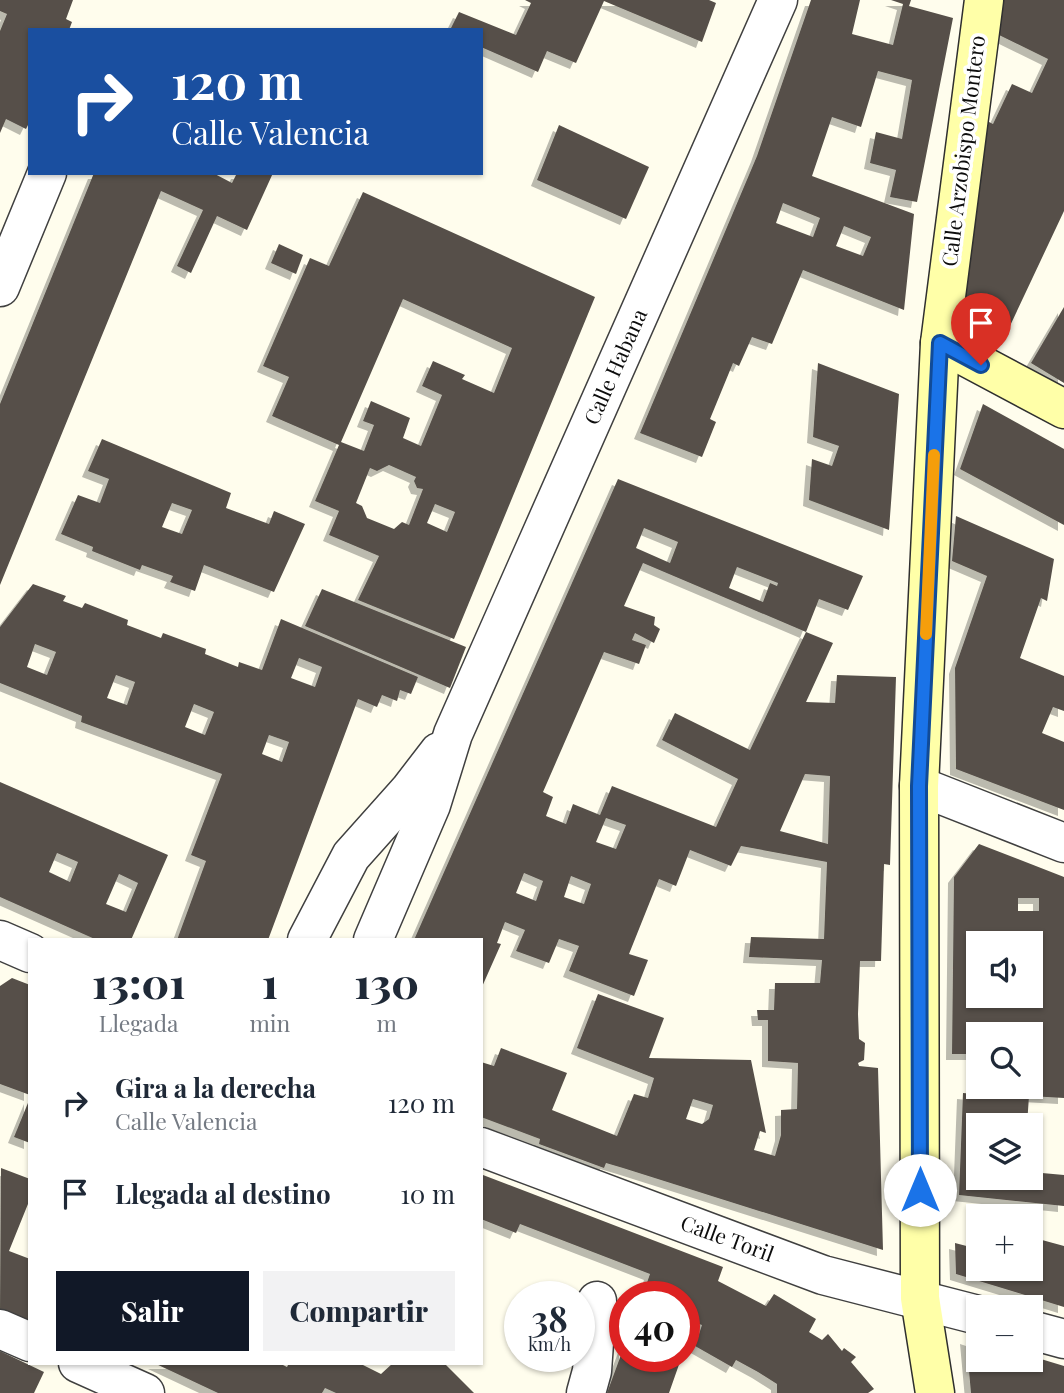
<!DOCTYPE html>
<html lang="es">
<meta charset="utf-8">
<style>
body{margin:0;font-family:"Playfair Display",serif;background:#f2f2f3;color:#1f2937;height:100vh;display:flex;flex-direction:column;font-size:26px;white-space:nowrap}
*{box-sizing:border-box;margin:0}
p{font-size:23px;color:#747a83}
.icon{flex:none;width:38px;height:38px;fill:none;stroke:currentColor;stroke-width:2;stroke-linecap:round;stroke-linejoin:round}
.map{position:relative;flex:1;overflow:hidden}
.panel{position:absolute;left:28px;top:938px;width:455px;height:427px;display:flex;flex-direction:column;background:#fff;border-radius:0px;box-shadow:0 2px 5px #0004}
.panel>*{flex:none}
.banner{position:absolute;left:28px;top:28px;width:455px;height:147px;border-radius:0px;box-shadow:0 2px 5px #0004;background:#1a4fa0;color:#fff;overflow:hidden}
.controls{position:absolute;left:966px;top:931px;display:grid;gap:14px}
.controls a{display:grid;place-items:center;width:77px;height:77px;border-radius:0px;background:#fff;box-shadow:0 2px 5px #0004;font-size:35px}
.speed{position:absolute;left:504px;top:1281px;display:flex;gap:14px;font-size:35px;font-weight:700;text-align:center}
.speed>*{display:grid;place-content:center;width:91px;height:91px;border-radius:50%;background:#fff;box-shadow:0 2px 5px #0004;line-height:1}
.speed small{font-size:18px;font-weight:400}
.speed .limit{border:10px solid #d22;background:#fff;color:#111}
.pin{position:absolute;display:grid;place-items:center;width:60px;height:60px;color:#fff;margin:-72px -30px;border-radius:50% 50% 50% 0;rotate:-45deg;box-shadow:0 0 7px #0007}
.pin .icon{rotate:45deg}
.me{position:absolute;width:77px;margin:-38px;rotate:0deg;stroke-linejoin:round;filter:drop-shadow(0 0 5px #0008)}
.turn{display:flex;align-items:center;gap:24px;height:147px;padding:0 28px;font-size:32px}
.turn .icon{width:91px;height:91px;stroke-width:2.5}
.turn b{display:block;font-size:49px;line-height:60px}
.eta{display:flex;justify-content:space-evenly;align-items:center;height:119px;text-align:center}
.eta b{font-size:42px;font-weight:800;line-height:49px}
.cta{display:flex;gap:14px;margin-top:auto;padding:14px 28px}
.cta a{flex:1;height:80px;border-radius:0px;background:#111827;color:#fff;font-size:28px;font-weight:800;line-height:80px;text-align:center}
.cta a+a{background:#f2f2f3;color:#1f2937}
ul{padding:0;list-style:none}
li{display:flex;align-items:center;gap:21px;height:91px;padding:0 28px}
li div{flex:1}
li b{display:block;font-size:26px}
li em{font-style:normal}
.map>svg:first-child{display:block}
.building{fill:#565049;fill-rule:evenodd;filter:url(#shadow)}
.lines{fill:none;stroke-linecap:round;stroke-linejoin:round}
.street-casing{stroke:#404040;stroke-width:41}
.secondary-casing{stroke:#2f2f2f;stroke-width:41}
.street{stroke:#fff;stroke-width:38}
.secondary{stroke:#ffffa8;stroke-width:38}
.route-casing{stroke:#114b97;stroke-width:18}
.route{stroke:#1a73e8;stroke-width:12}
.slow{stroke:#f59e0b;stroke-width:12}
.labels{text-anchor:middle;stroke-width:7;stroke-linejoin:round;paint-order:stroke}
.street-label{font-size:21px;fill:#0d0d0d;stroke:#fff}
</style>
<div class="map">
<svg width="1064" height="1393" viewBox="0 0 1064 1393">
<defs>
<filter id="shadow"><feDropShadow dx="-6" dy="6" stdDeviation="0" flood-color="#0004"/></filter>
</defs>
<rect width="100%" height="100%" fill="#fffded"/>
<!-- building -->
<g class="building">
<polygon points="0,0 73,0 66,19 72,22 69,30 30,30 30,121 26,129 6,119 0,133 0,31 7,14 0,11"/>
<polygon points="525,0 709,0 716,3 702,42 604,1 576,63 547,51 538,72 481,47 481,30 450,30 459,12 516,35 531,3"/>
<path d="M811 0H860L852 34 893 45 903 4 891 0H911L909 6 953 18 917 202 890 197 896 170 870 163 876 132 902 139 912 80 878 71 861 127 832 117 812 176 914 214 904 310 803 270 772 344 752 337 739 366 733 363 710 419 716 422 702 457 640 433 757 156ZM783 203 820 218 813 237 776 223ZM844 226 871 237 863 256 836 246Z"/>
<polygon points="1004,0 1064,0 1064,211 1001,345 961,327 987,121 993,124 1012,84 1032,93 1048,59 999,35"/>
<polygon points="559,125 649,167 626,219 537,180"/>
<polygon points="94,173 213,173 232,183 237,173 273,173 247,230 217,216 191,273 177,266 203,210 161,191 0,585 0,404"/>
<path d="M363 192 595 297 454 639 358 600 379 556 329 535 339 511 315 501 339 445 272 416 289 377 263 366 310 258 329 266ZM403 299 512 348 494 393 462 379 465 375 433 361 422 386 442 395 421 446 403 438 410 418 371 401 363 421 374 425 364 451 341 442ZM389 465 416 477 414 481 417 488 423 489 409 525 402 522 394 529 367 518 362 506 356 503 370 468 377 471ZM435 504 455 512 447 532 427 523Z"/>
<polygon points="279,244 303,255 296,274 271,263"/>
<polygon points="1064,307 1064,383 1031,363"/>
<polygon points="818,363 899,394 889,530 809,500 812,459 832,466 839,446 813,437"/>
<polygon points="983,404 1064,449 1064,525 960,469"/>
<path d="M102 439 231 493 226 508 269 524 274 511 305 524 274 592 204 565 195 591 170 582 173 576 142 565 140 570 92 551 93 547 61 534 78 495 100 503 109 479 88 471ZM172 503 192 510 182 534 162 527Z"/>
<path d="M618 479 863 576 848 610 819 599 806 632 643 563 624 606 655 617 654 625 660 629 654 643 635 633 632 640 646 645 639 664 604 652 543 792 553 797 546 816 566 824 573 804 600 815 612 786 716 827 738 779 662 740 675 713 750 750 806 632 833 643 806 702 835 703 837 675 896 677 890 865 884 864 881 961H860L858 1014 859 1039 865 1043 864 1060 858 1063 859 1066 878 1068 883 1250 623 1168 606 1163 604 1168 539 1144 540 1139 481 1117V1062L494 1066 501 1048 567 1073 552 1110 617 1136 634 1094 648 1098 654 1078 577 1048 598 994 664 1018 649 1058 751 1060 766 1133 760 1131 754 1150 775 1156 781 1135V1110L797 1109 798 1063 768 1061V1020H758L757 1010H774L775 983H820L822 960 749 957 751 937 824 939 827 862 741 846 731 866 690 850 676 886 659 879 629 954 648 960 634 996 569 971 579 946 559 939 549 963 516 951 525 930 505 922 497 943 501 944 481 989V940H414ZM644 528 678 542 670 563 636 548ZM737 567 778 583 777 586 770 583 763 602 729 588ZM805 774 830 776 828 844 780 831ZM606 818 626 825 616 849 596 842ZM524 873 543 881 536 901 516 893ZM571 876 591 884 584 904 564 897ZM693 1099 713 1105 709 1119 702 1124 686 1119Z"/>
<polygon points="956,516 1054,559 1047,601 1041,598 1020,658 1064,676 1064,711 1053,707 1042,733 1064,742 1064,810 956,769 955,668 987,576 952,561"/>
<path d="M33 584 66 596 63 601 82 608 85 603 128 620 127 625 161 638 163 633 206 649 205 654 238 667 239 662 262 670 281 619 418 677 411 694 400 690 397 701 382 695 377 707 358 699 268 940H177L206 861 191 855 222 774 81 722 82 716 0 683V627ZM35 644 56 652 47 675 27 667ZM299 658 322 667 315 687 291 678ZM116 675 135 682 127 705 107 698ZM194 704 214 712 205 735 185 727ZM269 735 289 742 282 762 262 754Z"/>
<polygon points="322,589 466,647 450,688 305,626"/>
<path d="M0 782 168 855 131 940H97L0 897ZM57 853 78 862 70 882 49 872ZM119 874 138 883 126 912 106 904Z"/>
<path d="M979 844 1064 877V1098L1029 1096 1027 1125H978V1178H1031V1172L1064 1175V1206L959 1195 963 1093 975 1094V1070L974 1054H952L954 877ZM1018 898H1039V911H1018ZM978 943H1031V967H1038V988H1031V996H978ZM978 1034H1031V1044L1038 1045V1066H1031V1087H978Z"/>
<polygon points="12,978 30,985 30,1095 0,1084 0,986"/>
<polygon points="30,1098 30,1143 14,1137"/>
<polygon points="1,1168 30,1179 30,1199 9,1251 30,1259 30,1322 0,1310"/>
<polygon points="483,1175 723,1267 718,1281 766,1306 774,1294 816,1319 809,1332 822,1340 828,1334 842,1351 844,1348 856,1357 851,1362 874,1389 868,1393 777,1393 777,1384 758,1372 736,1360 732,1367 695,1346 702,1325 684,1319 684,1297 642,1297 650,1274 520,1224 516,1233 481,1219"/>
<polygon points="1031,1237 1064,1246 1064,1307 956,1274 955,1243 978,1249 978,1269 1031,1269"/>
<polygon points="966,1338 978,1342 978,1360 998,1360 997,1363 1015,1369 1018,1360 1031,1360 1031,1356 1064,1366 1064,1393 971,1393"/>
<polygon points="625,1344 625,1356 682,1356 669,1393 607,1393"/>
<polygon points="0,1351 44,1372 34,1393 0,1393"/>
<polygon points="154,1363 279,1363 287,1367 289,1363 359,1363 381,1374 393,1363 444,1363 474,1393 336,1393 325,1388 322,1393 218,1393"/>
</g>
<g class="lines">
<!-- street casing -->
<g class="street-casing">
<g id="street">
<polyline points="0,287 47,173"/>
<polyline points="919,786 1064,843"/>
<polyline points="0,940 30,953"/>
<polyline points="307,940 351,856 409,791 439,752"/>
<polyline points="373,940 431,805 453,734 778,0"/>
<polyline points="481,1147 823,1275 978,1315"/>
<polyline points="0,1329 30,1342"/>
<polyline points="1031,1330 1064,1339"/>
<polyline points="78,1363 145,1393"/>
<polyline points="586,1393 592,1371 597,1301"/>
</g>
</g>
<!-- secondary casing -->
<g class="secondary-casing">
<g id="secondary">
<polyline points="940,343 1064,409"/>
<polyline points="935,1393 920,1298 919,786 940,343 984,0"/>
</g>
</g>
<!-- street -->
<use href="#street" class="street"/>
<!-- secondary -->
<use href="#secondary" class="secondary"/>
</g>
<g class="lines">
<!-- route casing -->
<g class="route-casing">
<polyline id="route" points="920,1190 919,786 940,343 981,365"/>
</g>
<!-- route -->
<use href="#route" class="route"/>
<!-- slow -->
<polyline class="slow" points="926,634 934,455"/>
</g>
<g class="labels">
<!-- street labels -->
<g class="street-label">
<text transform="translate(964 151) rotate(-83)" y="7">Calle Arzobispo Montero</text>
<text transform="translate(616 367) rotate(-66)" y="7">Calle Habana</text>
<text transform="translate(727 1239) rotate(20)" y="7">Calle Toril</text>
</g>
</g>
</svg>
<div class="controls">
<a><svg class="icon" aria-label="sound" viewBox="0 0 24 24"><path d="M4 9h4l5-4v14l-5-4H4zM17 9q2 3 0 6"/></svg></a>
<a><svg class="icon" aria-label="search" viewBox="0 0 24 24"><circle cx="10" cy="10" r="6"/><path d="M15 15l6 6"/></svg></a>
<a><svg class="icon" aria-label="layers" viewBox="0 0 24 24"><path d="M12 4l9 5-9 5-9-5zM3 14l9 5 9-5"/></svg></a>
<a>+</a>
<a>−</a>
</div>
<div class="speed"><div>38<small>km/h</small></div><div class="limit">40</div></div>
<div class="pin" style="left:981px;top:365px;background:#d93025"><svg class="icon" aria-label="arrive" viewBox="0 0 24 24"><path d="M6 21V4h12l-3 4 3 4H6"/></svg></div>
<svg class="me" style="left:920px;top:1190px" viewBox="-20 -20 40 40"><circle r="19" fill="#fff"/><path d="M0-13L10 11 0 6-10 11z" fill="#1a73e8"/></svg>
<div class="banner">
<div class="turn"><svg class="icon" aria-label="right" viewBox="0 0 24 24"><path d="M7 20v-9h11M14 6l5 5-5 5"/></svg><div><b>120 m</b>Calle Valencia</div></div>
</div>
<section class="panel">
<div class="eta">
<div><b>13:01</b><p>Llegada</p></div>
<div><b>1</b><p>min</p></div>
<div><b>130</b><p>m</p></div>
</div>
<ul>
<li><svg class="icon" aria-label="right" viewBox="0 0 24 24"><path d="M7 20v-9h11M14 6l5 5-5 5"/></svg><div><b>Gira a la derecha</b><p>Calle Valencia</p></div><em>120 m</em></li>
<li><svg class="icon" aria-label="arrive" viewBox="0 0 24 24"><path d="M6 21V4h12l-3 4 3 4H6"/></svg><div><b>Llegada al destino</b></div><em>10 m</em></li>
</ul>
<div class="cta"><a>Salir</a><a>Compartir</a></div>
</section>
</div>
